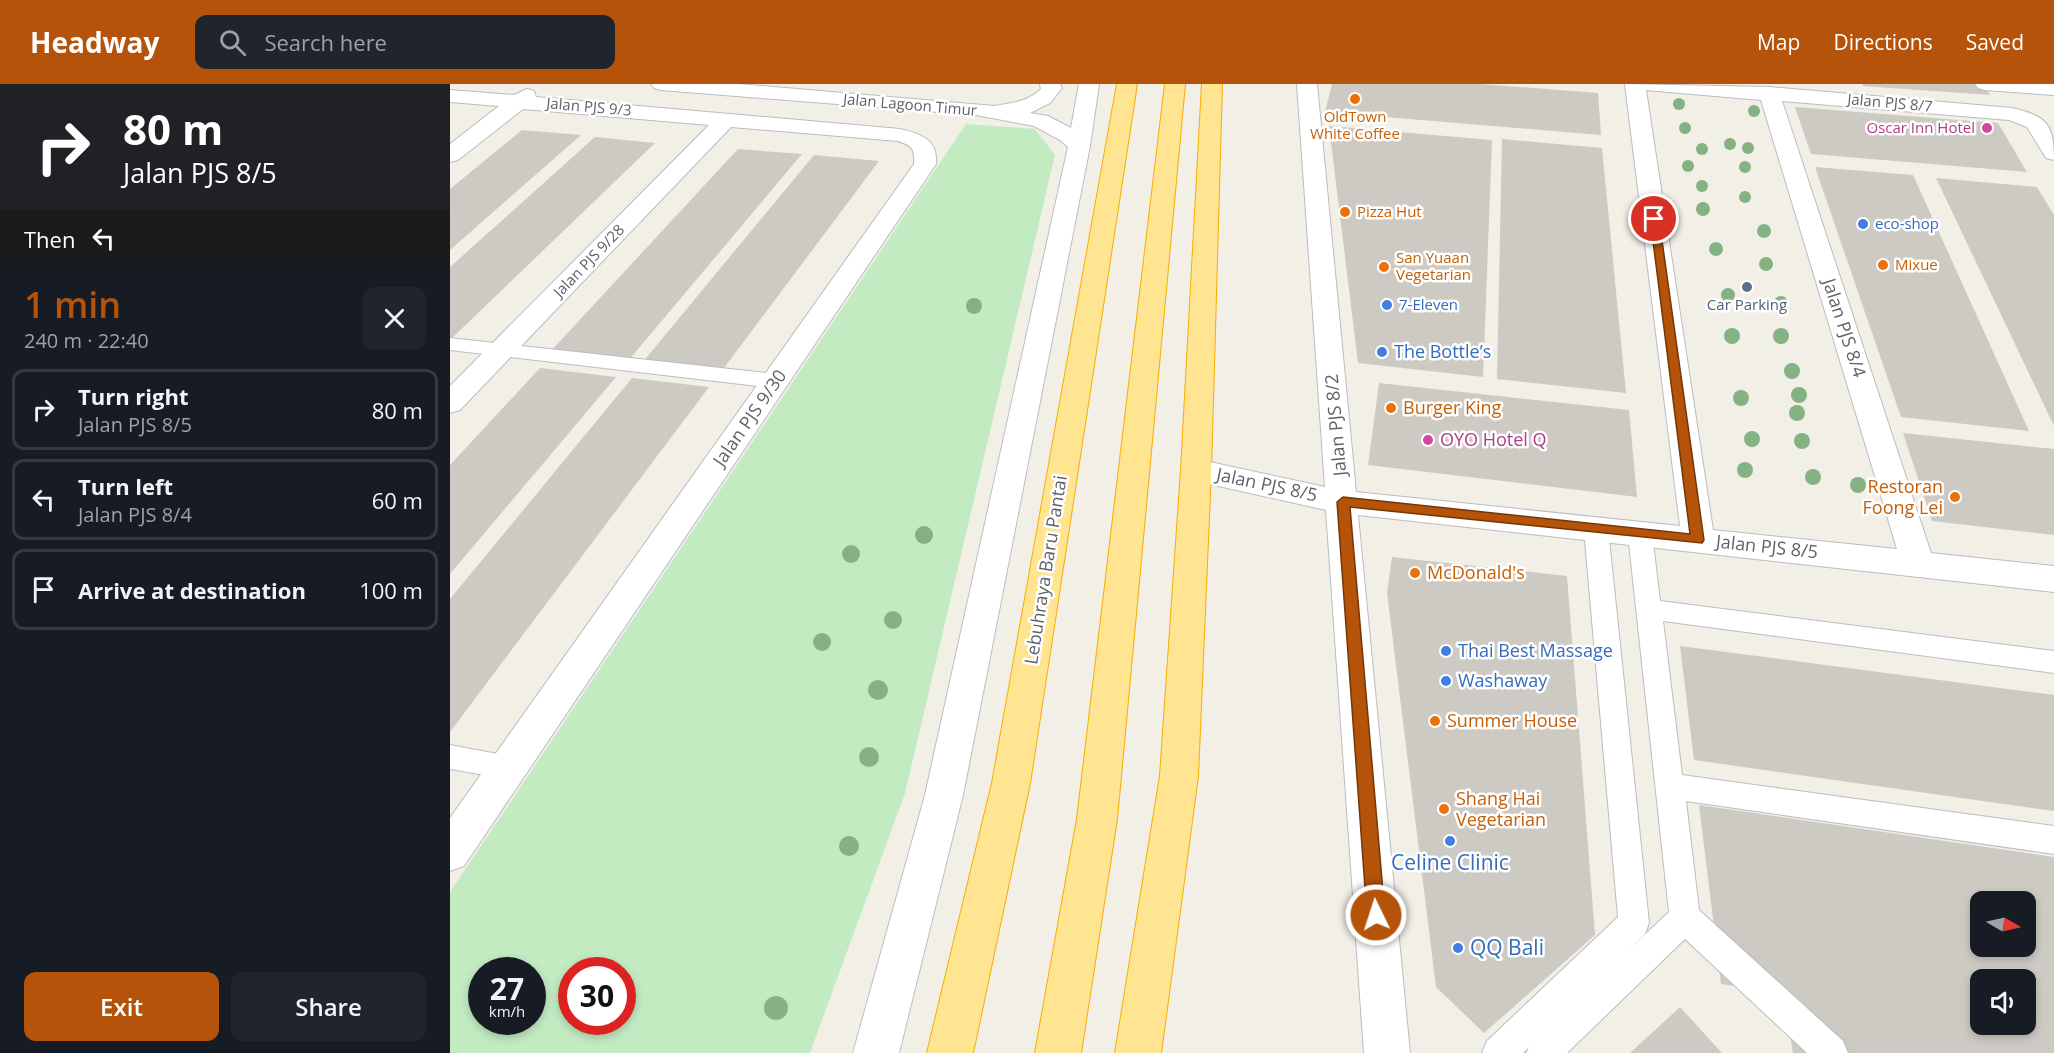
<!DOCTYPE html>
<meta charset="utf-8">
<style>
body{margin:0;font-family:"Open Sans",sans-serif;background:#20242c;color:#f1f3f6;height:100vh;display:flex;flex-direction:column;font-size:22px;white-space:nowrap}
*{box-sizing:border-box;margin:0}
p{font-size:20px;color:#9ea1a6}
.icon{flex:none;width:33px;height:33px;fill:none;stroke:currentColor;stroke-width:2;stroke-linecap:round;stroke-linejoin:round}
.map{position:relative;flex:1;overflow:hidden}
.drawer{display:flex;flex-direction:column;background:#171b24;width:450px}
.drawer>*{flex:none}
.top-card{background:#202124;color:#fff;overflow:hidden}
.needle{width:39px;rotate:99deg}
.fabs{position:absolute;left:1520px;top:807px;display:grid;gap:12px}
.fabs a{display:grid;place-items:center;width:66px;height:66px;border-radius:12px;background:#171b24;box-shadow:0 3px 9px #0003;font-size:30px}
.speed{position:absolute;left:18px;top:873px;display:flex;gap:12px;font-size:30px;font-weight:700;text-align:center}
.speed>*{display:grid;place-content:center;width:78px;height:78px;border-radius:50%;background:#171b24;box-shadow:0 3px 9px #0003;line-height:1}
.speed small{font-size:15px;font-weight:400}
.speed .limit{border:9px solid #d22;background:#fff;color:#111}
.pin{position:absolute;display:grid;place-items:center;width:51px;height:51px;color:#fff;margin:-26px;border:3px solid #fff;border-radius:50%;box-shadow:0 2px 6px #0007}
.me{position:absolute;width:66px;margin:-33px;rotate:356deg;stroke-linejoin:round;filter:drop-shadow(0 0 4px #0008)}
.turn{display:flex;align-items:center;gap:21px;height:126px;padding:0 24px;font-size:27px}
.turn .icon{width:78px;height:78px;stroke-width:2.5}
.turn b{display:block;font-size:42px;line-height:51px}
.then{display:flex;align-items:center;height:57px;padding:0 24px;background:#0003;gap:12px;font-size:22px}
.round{display:grid;place-items:center;flex:none;width:63px;height:63px;border-radius:12px;background:#20242c}
.head{display:flex;align-items:center;justify-content:space-between;height:102px;padding:0 24px}
h1{font-size:36px;font-weight:600;line-height:45px;color:#b45309}
.button{display:flex;gap:12px;margin-top:auto;padding:12px 24px}
.button a{flex:1;height:69px;border-radius:12px;background:#b45309;color:#fff;font-size:24px;font-weight:600;line-height:69px;text-align:center}
.button a+a{background:#20242c;color:#f1f3f6}
ul{padding:0;list-style:none}
li{display:flex;align-items:center;gap:18px;height:81px;margin:0 12px 9px;padding:0 12px;border:3px solid #363941;border-radius:12px}
li div{flex:1}
li b{display:block;font-size:22px}
li em{font-style:normal}
header{display:flex;align-items:center;gap:36px;box-sizing:border-box;height:84px;padding:0 30px;background:#b45309;color:#fff}
header strong{font-size:28px}
nav{display:flex;gap:33px;margin-inline-start:auto;font-size:21px}
.search{width:420px;height:54px;background:#20242c;display:flex;align-items:center;gap:15px;box-sizing:border-box;padding:0 21px;border-radius:12px;color:#9ea1a6;font-size:22px}
main{display:flex;flex:1;min-height:0}
.map>svg:first-child{display:block}
.green{fill:#c2ebc2;fill-rule:evenodd}
.building{fill:#cdcac4;fill-rule:evenodd}
.lines{fill:none;stroke-linecap:round;stroke-linejoin:round}
.lane-casing{stroke:#b9bdc1;stroke-width:2}
.street-casing{stroke:#b9bdc1;stroke-width:2}
.secondary-casing{stroke:#babec4;stroke-width:2}
.highway-casing{stroke:#f9ad00;stroke-width:2}
.lane{fill:#fff;fill-rule:evenodd}
.street{fill:#fff;fill-rule:evenodd}
.secondary{fill:#fff;fill-rule:evenodd}
.highway{fill:#ffe491;fill-rule:evenodd}
.tree{fill:#85b282}
.route{fill:#b45309;stroke:#753606;stroke-width:1.5}
.food-dot{fill:#e8710a;stroke:#fff;stroke-width:2}
.hotel-dot{fill:#d1479c;stroke:#fff;stroke-width:2}
.shop-dot{fill:#3f7fe0;stroke:#fff;stroke-width:2}
.service-dot{fill:#5c6f8a;stroke:#fff;stroke-width:2}
.labels{text-anchor:middle;stroke-width:5;stroke-linejoin:round;paint-order:stroke}
.far-street-label{font-size:15px;fill:#5e6369;stroke:#fff}
.far-food-label{font-size:15px;fill:#c56008;stroke:#fff;text-anchor:start}
.far-hotel-label{font-size:15px;fill:#b23c85;stroke:#fff;text-anchor:end}
.far-shop-label{font-size:15px;fill:#366cbe;stroke:#fff;text-anchor:start}
.far-service-label{font-size:15px;fill:#4e5e75;stroke:#fff}
.street-label{font-size:18px;fill:#5e6369;stroke:#fff}
.shop-label{font-size:18px;fill:#366cbe;stroke:#fff;text-anchor:start}
.food-label{font-size:18px;fill:#c56008;stroke:#fff;text-anchor:start}
.hotel-label{font-size:18px;fill:#b23c85;stroke:#fff;text-anchor:start}
.near-shop-label{font-size:21px;fill:#366cbe;stroke:#fff}
</style>
<header>
<strong>Headway</strong>
<div class="search"><svg class="icon" aria-label="search" viewBox="0 0 24 24"><circle cx="10" cy="10" r="6"/><path d="M15 15l6 6"/></svg>Search here</div>
<nav><a>Map</a><a>Directions</a><a>Saved</a></nav>
</header>
<main>
<section class="drawer">
<div class="top-card">
<div class="turn"><svg class="icon" aria-label="right" viewBox="0 0 24 24"><path d="M7 20v-9h11M14 6l5 5-5 5"/></svg><div><b>80 m</b>Jalan PJS 8/5</div></div>
<div class="then">Then<svg class="icon" aria-label="left" viewBox="0 0 24 24"><path d="M17 20v-9H6M10 6l-5 5 5 5"/></svg></div>
</div>
<div class="head"><div><h1>1 min</h1><p>240 m · 22:40</p></div><a class="round"><svg class="icon" aria-label="close" viewBox="0 0 24 24"><path d="M6 6l12 12M18 6L6 18"/></svg></a></div>
<ul>
<li><svg class="icon" aria-label="right" viewBox="0 0 24 24"><path d="M7 20v-9h11M14 6l5 5-5 5"/></svg><div><b>Turn right</b><p>Jalan PJS 8/5</p></div><em>80 m</em></li>
<li><svg class="icon" aria-label="left" viewBox="0 0 24 24"><path d="M17 20v-9H6M10 6l-5 5 5 5"/></svg><div><b>Turn left</b><p>Jalan PJS 8/4</p></div><em>60 m</em></li>
<li><svg class="icon" aria-label="arrive" viewBox="0 0 24 24"><path d="M6 21V4h12l-3 4 3 4H6"/></svg><div><b>Arrive at destination</b></div><em>100 m</em></li>
</ul>
<div class="button"><a>Exit</a><a>Share</a></div>
</section>
<div class="map">
<svg width="1604" height="969" viewBox="0 0 1604 969">
<rect width="100%" height="100%" fill="#f2efe7"/>
<!-- green -->
<path class="green" d="M516 40 585 45 605 71 455 709 360 969H0V808ZM32 886H82V938H32ZM122 886H172V938H122Z"/>
<!-- building -->
<g class="building">
<polygon points="882,0 1030,0 1148,9 1151,51 875,28"/>
<polygon points="1413,0 1534,0 1540,11 1413,2"/>
<polygon points="1345,23 1548,39 1577,88 1361,70"/>
<polygon points="879,42 1042,56 1033,293 908,279"/>
<polygon points="72,46 131,51 0,166 0,105"/>
<polygon points="145,53 205,59 0,256 0,183"/>
<polygon points="1052,55 1152,64 1176,309 1047,295"/>
<polygon points="288,65 352,70 178,277 100,268"/>
<polygon points="364,71 429,77 271,288 192,279"/>
<polygon points="1365,83 1463,91 1579,347 1451,333"/>
<polygon points="1486,94 1587,103 1604,131 1604,342"/>
<polygon points="90,284 166,293 0,490 0,381"/>
<polygon points="182,294 259,303 0,648 0,515"/>
<polygon points="929,299 1179,326 1187,413 918,381"/>
<polygon points="1453,349 1604,365 1604,451 1482,437"/>
<polygon points="942,473 1117,492 1145,851 1034,949 986,903 937,509"/>
<polygon points="1230,562 1604,611 1604,727 1244,676"/>
<path d="M1249 721 1604 773V969H1343L1333 909 1271 900ZM1530 818H1575V862H1530ZM1530 896H1575V940H1530Z"/>
<polygon points="1230,923 1272,969 1180,969"/>
</g>
<g class="lines">
<!-- lane casing -->
<g class="lane-casing">
<g id="lane">
<polygon points="0,254 325,290 332,292 335,297 332,302 325,304 0,266"/>
<polygon points="1146,436 1154,439 1158,445 1199,839 1195,850 1172,872 1219,828 1178,450 1182,444 1190,441 1198,444 1202,450 1210,517 1604,567 1604,589 1213,537 1232,691 1604,742 1604,770 1236,717 1249,826 1393,957 1398,969 1357,969 1235,855 1117,969 1076,969 1079,963 1073,969 1032,969 1037,957 1168,833 1134,445 1138,439"/>
<polygon points="0,661 69,674 73,683 69,692 59,695 0,685"/>
</g>
</g>
<!-- street casing -->
<g class="street-casing">
<g id="street">
<path d="M847 0H867L906 408 1230 442 1175 0 1319 3 1562 24C1597 32 1604 40 1604 76L1596 74 1577 43 1559 36 1332 17 1481 469 1604 482V508L908 431 960 969H914L876 426 746 397 735 394 731 386 735 378 746 375 875 403ZM1196 6 1311 16 1447 465 1263 446Z"/>
<path d="M77 5 84 7 86 13 450 45C471 50 488 55 486 80L14 782 0 787V734L464 80C465 64 462 62 448 57L281 43 10 326 0 329V302L259 41 73 25 8 76 0 78V60L49 22 0 18V6L64 11Z"/>
</g>
</g>
<!-- secondary casing -->
<g class="secondary-casing">
<g id="secondary">
<path d="M201 0H288L545 22C563 18 576 19 591 5L590 0H610L612 4 600 19 580 29 598 32 621 44 629 0H649L640 62 513 711 449 969H403L475 711 618 63 610 56 584 42 526 31 211 6 204 4Z"/>
<polygon points="1525,0 1604,0 1604,11 1535,6 1528,4"/>
</g>
</g>
<!-- highway casing -->
<g class="highway-casing">
<g id="highway">
<polygon points="667,0 687,0 580,699 523,969 477,969 542,699"/>
<polygon points="715,0 735,0 667,735 631,969 585,969 627,735"/>
<polygon points="752,0 772,0 761,386 748,692 711,969 665,969 710,692 731,386"/>
</g>
</g>
<!-- lane -->
<use href="#lane" class="lane"/>
<!-- street -->
<use href="#street" class="street"/>
<!-- secondary -->
<use href="#secondary" class="secondary"/>
<!-- highway -->
<use href="#highway" class="highway"/>
</g>
<!-- trees -->
<g class="tree">
<circle cx="1229" cy="20" r="6"/>
<circle cx="1304" cy="27" r="6"/>
<circle cx="1235" cy="44" r="6"/>
<circle cx="1280" cy="60" r="6"/>
<circle cx="1298" cy="64" r="6"/>
<circle cx="1252" cy="65" r="6"/>
<circle cx="1238" cy="82" r="6"/>
<circle cx="1295" cy="83" r="6"/>
<circle cx="1252" cy="102" r="6"/>
<circle cx="1295" cy="113" r="6"/>
<circle cx="1253" cy="125" r="7"/>
<circle cx="1314" cy="147" r="7"/>
<circle cx="1266" cy="165" r="7"/>
<circle cx="1316" cy="180" r="7"/>
<circle cx="1278" cy="211" r="7"/>
<circle cx="1331" cy="219" r="7"/>
<circle cx="524" cy="222" r="8"/>
<circle cx="1282" cy="252" r="8"/>
<circle cx="1331" cy="252" r="8"/>
<circle cx="1342" cy="287" r="8"/>
<circle cx="1349" cy="311" r="8"/>
<circle cx="1291" cy="314" r="8"/>
<circle cx="1347" cy="329" r="8"/>
<circle cx="1302" cy="355" r="8"/>
<circle cx="1352" cy="357" r="8"/>
<circle cx="1295" cy="386" r="8"/>
<circle cx="1363" cy="393" r="8"/>
<circle cx="1408" cy="401" r="8"/>
<circle cx="474" cy="451" r="9"/>
<circle cx="401" cy="470" r="9"/>
<circle cx="443" cy="536" r="9"/>
<circle cx="372" cy="558" r="9"/>
<circle cx="428" cy="606" r="10"/>
<circle cx="419" cy="673" r="10"/>
<circle cx="399" cy="762" r="10"/>
<circle cx="326" cy="924" r="12"/>
</g>
<!-- route -->
<polygon class="route" points="1200,133 1209,135 1254,456 1252,459 900,423 935,831 932,837 926,840 920,837 917,831 887,418 893,413 1240,450"/>
<!-- markers -->
<g class="food-dot">
<circle cx="905" cy="15" r="6"/>
<circle cx="895" cy="128" r="6"/>
<circle cx="1433" cy="181" r="6"/>
<circle cx="934" cy="183" r="6"/>
<circle cx="941" cy="324" r="6"/>
<circle cx="1505" cy="413" r="6"/>
<circle cx="965" cy="489" r="6"/>
<circle cx="985" cy="637" r="6"/>
<circle cx="994" cy="725" r="6"/>
</g>
<g class="hotel-dot">
<circle cx="1537" cy="44" r="6"/>
<circle cx="978" cy="356" r="6"/>
</g>
<g class="shop-dot">
<circle cx="1413" cy="140" r="6"/>
<circle cx="937" cy="221" r="6"/>
<circle cx="932" cy="268" r="6"/>
<circle cx="996" cy="567" r="6"/>
<circle cx="996" cy="597" r="6"/>
<circle cx="1000" cy="757" r="6"/>
<circle cx="1008" cy="864" r="6"/>
</g>
<circle class="service-dot" cx="1297" cy="203" r="6"/>
<g class="labels">
<!-- far-street labels -->
<g class="far-street-label">
<text transform="translate(1440 19) rotate(5)" y="5">Jalan PJS 8/7</text>
<text transform="translate(460 21) rotate(5)" y="5">Jalan Lagoon Timur</text>
<text transform="translate(139 23) rotate(5)" y="5">Jalan PJS 9/3</text>
<text transform="translate(139 177) rotate(-46)" y="5">Jalan PJS 9/28</text>
</g>
<!-- far-food labels -->
<g class="far-food-label">
<text x="905" y="38" text-anchor="middle">OldTown<tspan x="905" dy="17">White Coffee</tspan></text>
<text x="907" y="133">Pizza Hut</text>
<text x="946" y="179">San Yuaan<tspan x="946" dy="17">Vegetarian</tspan></text>
<text x="1445" y="186">Mixue</text>
</g>
<!-- far-hotel labels -->
<g class="far-hotel-label">
<text x="1525" y="49">Oscar Inn Hotel</text>
</g>
<!-- far-shop labels -->
<g class="far-shop-label">
<text x="1425" y="145">eco-shop</text>
<text x="949" y="226">7-Eleven</text>
</g>
<!-- far-service labels -->
<g class="far-service-label">
<text x="1297" y="226">Car Parking</text>
</g>
<!-- street labels -->
<g class="street-label">
<text transform="translate(1394 244) rotate(72)" y="6">Jalan PJS 8/4</text>
<text transform="translate(300 334) rotate(-55)" y="6">Jalan PJS 9/30</text>
<text transform="translate(886 341) rotate(-95)" y="6">Jalan PJS 8/2</text>
<text transform="translate(817 401) rotate(12)" y="6">Jalan PJS 8/5</text>
<text transform="translate(1317 463) rotate(6)" y="6">Jalan PJS 8/5</text>
<text transform="translate(596 486) rotate(-81)" y="6">Lebuhraya Baru Pantai</text>
</g>
<!-- shop labels -->
<g class="shop-label">
<text x="944" y="274">The Bottle’s</text>
<text x="1008" y="573">Thai Best Massage</text>
<text x="1008" y="603">Washaway</text>
</g>
<!-- food labels -->
<g class="food-label">
<text x="953" y="330">Burger King</text>
<text x="1493" y="409" text-anchor="end">Restoran<tspan x="1493" dy="21">Foong Lei</tspan></text>
<text x="977" y="495">McDonald's</text>
<text x="997" y="643">Summer House</text>
<text x="1006" y="721">Shang Hai<tspan x="1006" dy="21">Vegetarian</tspan></text>
</g>
<!-- hotel labels -->
<g class="hotel-label">
<text x="990" y="362">OYO Hotel Q</text>
</g>
<!-- near-shop labels -->
<g class="near-shop-label">
<text x="1000" y="786">Celine Clinic</text>
<text x="1020" y="871" text-anchor="start">QQ Bali</text>
</g>
</g>
</svg>
<div class="fabs">
<a><svg class="needle" viewBox="-14 -14 28 28"><path d="M0-13l5 13h-10z" fill="#e53935"/><path d="M0 13l5-13h-10z" fill="#9ea1a6"/></svg></a>
<a><svg class="icon" aria-label="sound" viewBox="0 0 24 24"><path d="M4 9h4l5-4v14l-5-4H4zM17 9q2 3 0 6"/></svg></a>
</div>
<div class="speed"><div>27<small>km/h</small></div><div class="limit">30</div></div>
<div class="pin" style="left:1204px;top:135px;background:#d93025"><svg class="icon" aria-label="arrive" viewBox="0 0 24 24"><path d="M6 21V4h12l-3 4 3 4H6"/></svg></div>
<svg class="me" style="left:926px;top:831px" viewBox="-20 -20 40 40"><circle r="17" fill="#b45309" stroke="#fff" stroke-width="3"/><path d="M0-11L8 9 0 5-8 9z" fill="#fff"/></svg>
</div>
</main>
